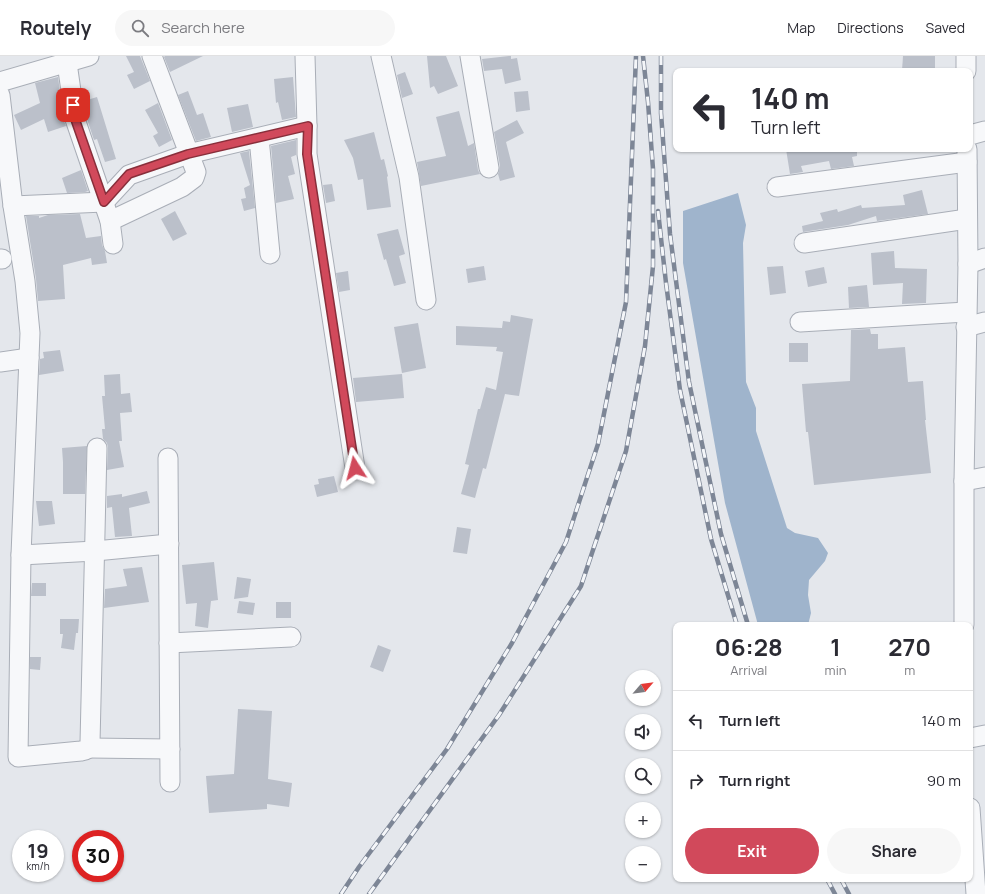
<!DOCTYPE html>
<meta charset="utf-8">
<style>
body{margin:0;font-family:Manrope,sans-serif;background:#f7f7f7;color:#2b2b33;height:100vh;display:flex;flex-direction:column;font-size:15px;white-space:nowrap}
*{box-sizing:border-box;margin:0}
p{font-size:13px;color:#7c7c81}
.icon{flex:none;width:22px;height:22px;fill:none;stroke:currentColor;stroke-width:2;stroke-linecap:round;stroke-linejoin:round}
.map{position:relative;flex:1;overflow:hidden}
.sheet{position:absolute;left:673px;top:566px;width:300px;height:260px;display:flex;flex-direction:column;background:#fff;border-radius:8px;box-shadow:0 1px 3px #0004}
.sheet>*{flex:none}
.banner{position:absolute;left:673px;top:12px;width:300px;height:84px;border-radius:8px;box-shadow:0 1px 3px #0004;background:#fff;color:#2b2b33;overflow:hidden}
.needle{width:26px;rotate:62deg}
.fabs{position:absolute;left:625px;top:614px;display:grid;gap:8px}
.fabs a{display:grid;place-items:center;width:36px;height:36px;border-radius:50%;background:#fff;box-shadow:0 1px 3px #0004;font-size:20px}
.speed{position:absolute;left:12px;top:774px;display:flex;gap:8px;font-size:20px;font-weight:700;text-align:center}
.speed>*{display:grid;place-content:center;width:52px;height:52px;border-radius:50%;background:#fff;box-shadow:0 1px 3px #0004;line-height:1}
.speed small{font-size:10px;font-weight:400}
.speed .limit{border:6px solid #d22;background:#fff;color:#111}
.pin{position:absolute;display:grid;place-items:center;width:34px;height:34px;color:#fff;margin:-17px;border-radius:8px;box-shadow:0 2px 6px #0006}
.me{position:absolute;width:44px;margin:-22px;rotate:351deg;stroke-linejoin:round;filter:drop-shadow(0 0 3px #0008)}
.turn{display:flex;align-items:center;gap:14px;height:84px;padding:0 12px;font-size:18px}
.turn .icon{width:52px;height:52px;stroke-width:2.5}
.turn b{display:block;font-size:28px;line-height:34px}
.eta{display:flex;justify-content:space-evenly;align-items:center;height:68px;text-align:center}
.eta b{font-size:24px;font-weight:700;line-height:28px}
.action{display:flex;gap:8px;margin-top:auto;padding:8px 12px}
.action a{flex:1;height:46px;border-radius:24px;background:#d1495b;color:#fff;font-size:16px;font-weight:700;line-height:46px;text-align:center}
.action a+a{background:#f7f7f7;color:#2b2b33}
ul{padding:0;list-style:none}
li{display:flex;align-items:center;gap:12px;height:60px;padding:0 12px;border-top:1px solid #e1e1e2}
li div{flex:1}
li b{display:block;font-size:15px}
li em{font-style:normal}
header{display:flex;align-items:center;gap:24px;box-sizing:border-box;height:56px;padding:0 20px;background:#fff;border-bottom:1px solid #e1e1e2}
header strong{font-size:19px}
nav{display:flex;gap:22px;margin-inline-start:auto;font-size:14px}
.search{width:280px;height:36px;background:#f7f7f7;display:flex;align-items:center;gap:10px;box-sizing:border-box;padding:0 14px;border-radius:22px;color:#7c7c81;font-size:15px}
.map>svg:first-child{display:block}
.water{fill:#9fb4cc}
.building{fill:#bbc0ca}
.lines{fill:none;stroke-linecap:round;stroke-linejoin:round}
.minor-casing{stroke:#a9aeb7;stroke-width:21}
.minor{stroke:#f7f8fa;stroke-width:19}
.rail-casing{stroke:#7d8696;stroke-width:4.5}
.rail{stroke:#f4f6f9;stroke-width:3;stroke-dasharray:9;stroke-linecap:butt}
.route-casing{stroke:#882f3b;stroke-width:10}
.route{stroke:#d1495b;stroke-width:7}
</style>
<header>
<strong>Routely</strong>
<div class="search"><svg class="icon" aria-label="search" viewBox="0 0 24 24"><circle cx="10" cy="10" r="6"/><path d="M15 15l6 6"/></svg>Search here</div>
<nav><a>Map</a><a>Directions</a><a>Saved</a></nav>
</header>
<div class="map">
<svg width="985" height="838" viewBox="0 0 985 838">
<rect width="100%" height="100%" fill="#e4e7ec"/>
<!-- water -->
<polygon class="water" points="738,137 746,169 743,187 746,326 756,352 756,375 787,472 795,477 818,482 828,497 825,505 809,524 808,539 811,557 808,569 758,569 725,447 683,207 683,155"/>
<!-- building -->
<g class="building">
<polygon points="126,0 140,0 150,25 134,33 127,19 134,16"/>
<polygon points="165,0 203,0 170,16 164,1"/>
<polygon points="427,0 446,0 458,30 438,38 434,30 430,32"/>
<polygon points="509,0 511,0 511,3 517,2 521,24 505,28 502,13 484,15 482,3"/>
<polygon points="903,0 935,0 935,15 902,15"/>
<polygon points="405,16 413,38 402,42 397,19"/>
<polygon points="58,21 64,65 66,70 48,76 44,63 21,74 14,59 40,47 35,27"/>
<polygon points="293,21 296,61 282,64 278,46 276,47 274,23"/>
<polygon points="188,35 197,59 203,57 211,81 196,85 178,39"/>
<polygon points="528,35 530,54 516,56 514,36"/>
<polygon points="97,41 116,103 105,106 97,83 94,84 86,60 84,45"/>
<polygon points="158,47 172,84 159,91 153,80 158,77 145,54"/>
<polygon points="248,48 253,71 232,76 227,52"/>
<polygon points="459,55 468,90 474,87 478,114 480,118 421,130 417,106 446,100 436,61"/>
<polygon points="517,64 524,77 506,86 515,121 500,125 498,118 499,115 500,110 494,76"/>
<polygon points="374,76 381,104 384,103 388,120 387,121 391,151 367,154 363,123 358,124 353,102 344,84"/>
<polygon points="296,84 296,99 291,101 295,118 288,120 294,143 276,147 271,90"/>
<polygon points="786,93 857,93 857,100 852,101 854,110 831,113 829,105 801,110 803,116 790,118"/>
<polygon points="249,95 255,152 244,155 241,143 246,142 244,132 250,129 240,97"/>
<polygon points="81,114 88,135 85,136 67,137 62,122"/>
<polygon points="332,128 335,145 326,147 323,129"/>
<polygon points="922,134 928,158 877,165 876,160 848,169 803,176 802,170 823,165 820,157 837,153 838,156 861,149 862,152 905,149 903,139"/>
<polygon points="175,155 187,178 173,185 161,163"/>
<polygon points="80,158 86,182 101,180 102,189 105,195 107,207 92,209 91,202 63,209 65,243 38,245 36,223 26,160 39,160 39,162 48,159"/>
<polygon points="398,173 405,198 399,200 406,227 394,230 386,203 384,204 377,178"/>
<polygon points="894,195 895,212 927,213 926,247 902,248 903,227 873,229 871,197"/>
<polygon points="484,210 486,224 468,227 466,213"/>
<polygon points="783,210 786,237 770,239 767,211"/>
<polygon points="824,211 827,227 808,231 805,215"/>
<polygon points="348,215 350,234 339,236 336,217"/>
<polygon points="867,229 869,251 849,252 848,231"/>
<polygon points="511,259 533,263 519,340 505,338 486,413 483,412 475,442 461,438 469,409 465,408 478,353 480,353 486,331 496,334 503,296 496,295 497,291 456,289 456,270 502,272 503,265 510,266"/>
<polygon points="418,267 426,312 402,317 394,271"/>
<polygon points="870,273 871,278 878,278 878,293 905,291 908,326 923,325 926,364 925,364 931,417 814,429 808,376 806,376 802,328 850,325 851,274"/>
<rect x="789" y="287" width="19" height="19"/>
<polygon points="60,294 64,315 39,319 40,303 44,302 43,296"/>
<polygon points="120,318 121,338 130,337 132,356 120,357 122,385 119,385 124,411 107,414 108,392 107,387 103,383 102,373 105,373 102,340 105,340 104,319"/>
<polygon points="402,318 404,342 356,346 353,322"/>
<polygon points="87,390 85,438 63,438 63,406 62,392"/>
<polygon points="334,420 338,436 317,441 314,429 319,428 318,423"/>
<polygon points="147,435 150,447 129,452 132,480 115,481 112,451 107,452 107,440 122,438 122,441"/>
<polygon points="36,445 52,445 55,468 39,470"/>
<polygon points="457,471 471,473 467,498 453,496"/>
<polygon points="214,506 218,544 211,545 208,572 195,570 197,547 186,548 182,509"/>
<polygon points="142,511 149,546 104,552 105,533 127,530 123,513"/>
<polygon points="237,521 251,523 248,541 234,543"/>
<polygon points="32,527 46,527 46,540 31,540"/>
<polygon points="239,545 255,547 253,559 237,557"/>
<rect x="276" y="546" width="15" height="16"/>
<polygon points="60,563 79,563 78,577 76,577 74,594 61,592 63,578 60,578"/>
<polygon points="378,589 391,594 383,616 370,611"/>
<polygon points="30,601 41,601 40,614 30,613"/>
<polygon points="238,653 272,655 268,723 292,727 289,751 267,748 267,753 209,757 206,720 234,718"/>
</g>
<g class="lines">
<!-- minor casing -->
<g class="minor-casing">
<g id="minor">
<polyline points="305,0 307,70 307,98 355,412"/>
<polyline points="381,0 409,121 426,244"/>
<polyline points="470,0 489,112"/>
<polyline points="966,0 966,15"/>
<polyline points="67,7 75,63 110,165 113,188"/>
<polyline points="0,26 89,0"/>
<polyline points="0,39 13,150 25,225 30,277 21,499 18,701 81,695 85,694 89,692 90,687 97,392"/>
<polyline points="970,79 985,75"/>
<polyline points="259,82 270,198"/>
<polyline points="777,131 967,106"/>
<polyline points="13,150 104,146 129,119 188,98 307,70"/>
<polyline points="110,165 182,131 194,122 196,116 152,0"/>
<polyline points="804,187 967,163"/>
<polyline points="0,203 2,203"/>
<polyline points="968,208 985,202"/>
<polyline points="800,266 966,256"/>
<polyline points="966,271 985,266"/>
<polyline points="0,306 29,302"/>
<polyline points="168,402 170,726"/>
<polyline points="964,425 985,421"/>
<polyline points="21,499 95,495 169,488"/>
<polyline points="964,569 964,425 968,208 967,93"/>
<polyline points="169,587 291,581"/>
<polyline points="970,682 985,679"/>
<polyline points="89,692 170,693"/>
<polyline points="970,752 976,838"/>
</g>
</g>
<!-- minor -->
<use href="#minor" class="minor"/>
<!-- rail casing -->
<g class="rail-casing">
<g id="rail">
<polyline points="661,0 661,57 670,178 689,326 721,478 748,569"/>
<polyline points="658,155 666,227 680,334 711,483 737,569"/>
<polyline points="827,823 835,838"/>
<polyline points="841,823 849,838"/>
<polyline points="341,838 359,811 447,693 512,587 566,486 598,388 626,246 636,0"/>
<polyline points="369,838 499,659 581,530 626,395 645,290 653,210 653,113 648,46 643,0"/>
</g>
</g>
<!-- rail -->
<use href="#rail" class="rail"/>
</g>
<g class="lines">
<!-- route casing -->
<g class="route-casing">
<polyline id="route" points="73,49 75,63 104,146 129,118 188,98 308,70 307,98 355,412"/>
</g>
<!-- route -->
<use href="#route" class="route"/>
</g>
</svg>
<div class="fabs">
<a><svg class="needle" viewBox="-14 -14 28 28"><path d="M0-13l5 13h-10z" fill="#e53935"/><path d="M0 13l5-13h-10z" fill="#7c7c81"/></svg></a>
<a><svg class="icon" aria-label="sound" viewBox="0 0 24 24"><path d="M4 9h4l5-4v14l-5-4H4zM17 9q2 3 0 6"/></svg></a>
<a><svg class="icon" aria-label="search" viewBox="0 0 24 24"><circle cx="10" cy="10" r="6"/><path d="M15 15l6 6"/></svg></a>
<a>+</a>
<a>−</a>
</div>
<div class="speed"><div>19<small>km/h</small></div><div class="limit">30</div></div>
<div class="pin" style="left:73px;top:49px;background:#d93025"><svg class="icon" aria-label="arrive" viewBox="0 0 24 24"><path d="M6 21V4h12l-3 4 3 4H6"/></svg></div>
<svg class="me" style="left:355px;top:412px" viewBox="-20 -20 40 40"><path d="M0-17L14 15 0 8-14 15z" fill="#d1495b" stroke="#fff" stroke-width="4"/></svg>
<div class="banner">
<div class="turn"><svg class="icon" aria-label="left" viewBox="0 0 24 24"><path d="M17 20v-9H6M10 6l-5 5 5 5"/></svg><div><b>140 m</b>Turn left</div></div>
</div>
<section class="sheet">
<div class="eta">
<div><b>06:28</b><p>Arrival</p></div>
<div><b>1</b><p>min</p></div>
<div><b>270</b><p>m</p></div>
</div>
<ul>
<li><svg class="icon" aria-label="left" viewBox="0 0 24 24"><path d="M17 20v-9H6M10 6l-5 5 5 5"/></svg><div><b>Turn left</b></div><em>140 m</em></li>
<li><svg class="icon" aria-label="right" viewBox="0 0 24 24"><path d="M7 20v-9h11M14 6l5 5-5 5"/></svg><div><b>Turn right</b></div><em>90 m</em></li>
</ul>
<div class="action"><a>Exit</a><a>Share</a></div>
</section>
</div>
